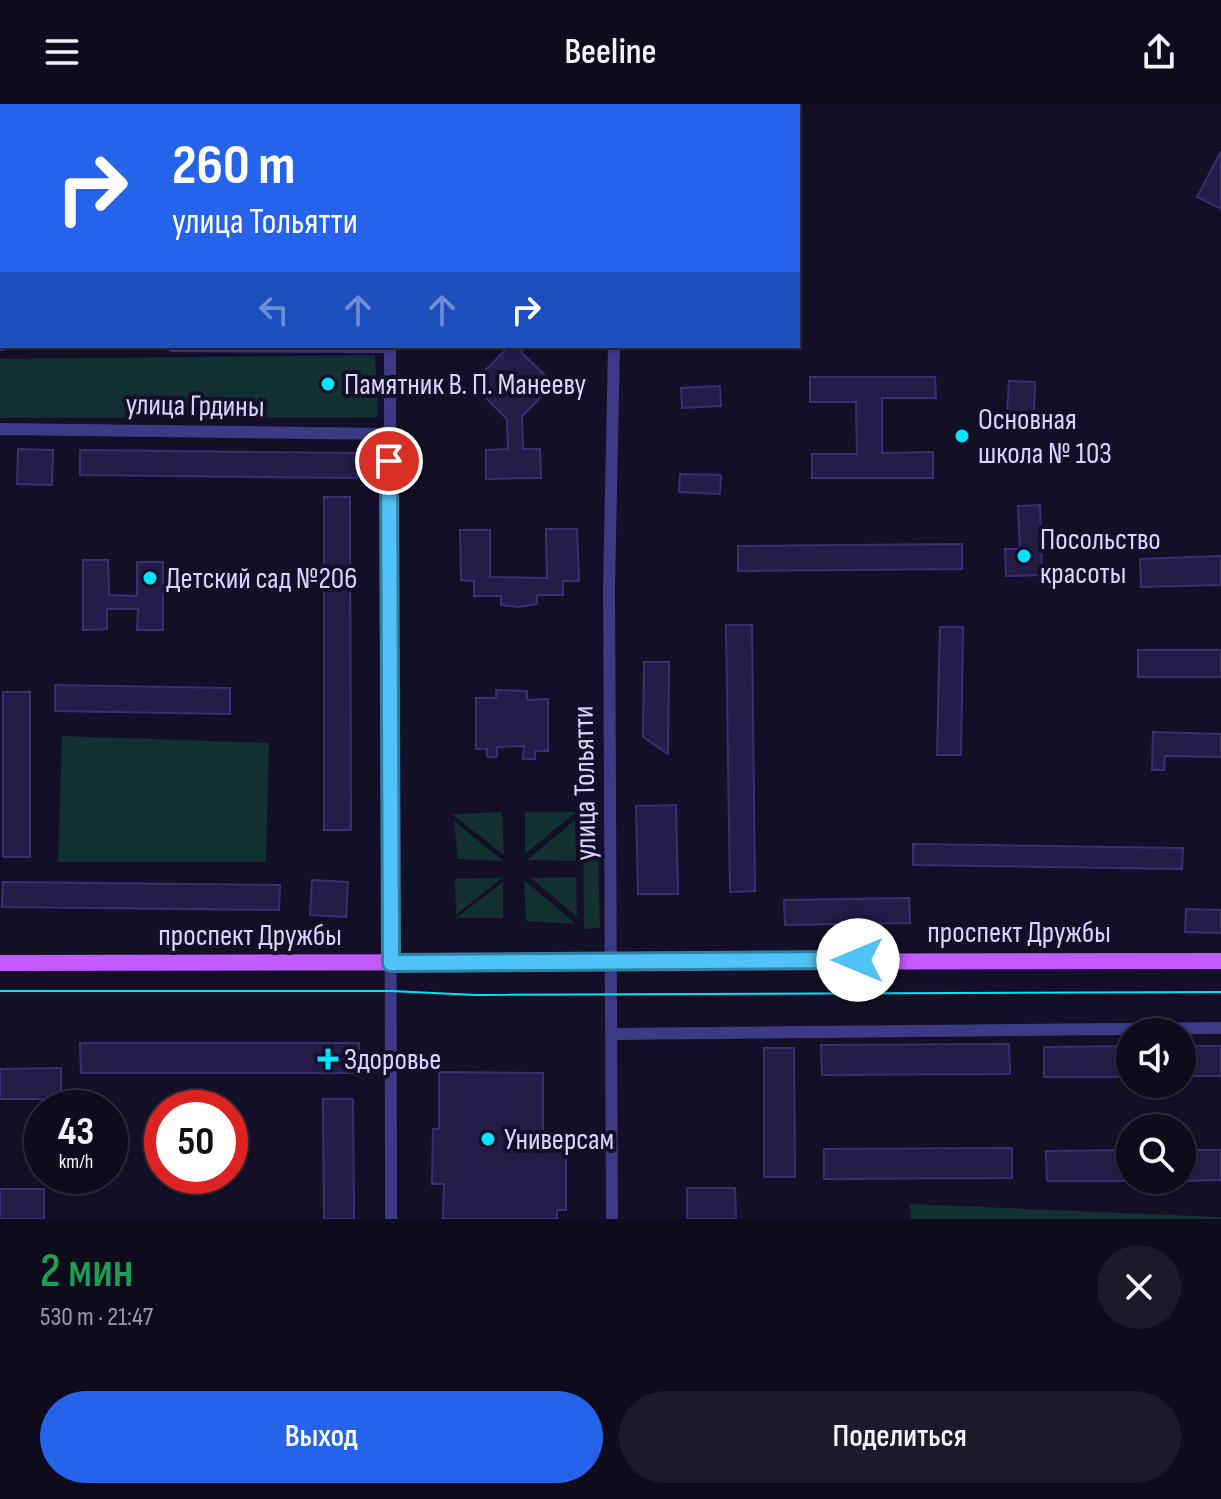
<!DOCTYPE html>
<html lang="ru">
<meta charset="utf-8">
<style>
body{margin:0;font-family:"Sofia Sans Condensed",sans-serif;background:#1c1929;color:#f1f3f6;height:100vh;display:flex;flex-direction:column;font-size:30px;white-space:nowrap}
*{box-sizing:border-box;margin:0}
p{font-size:26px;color:#9b9ba3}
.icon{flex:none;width:44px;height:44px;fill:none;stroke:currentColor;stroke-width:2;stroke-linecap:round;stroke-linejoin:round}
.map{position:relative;height:1115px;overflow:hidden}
.sheet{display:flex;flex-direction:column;background:#0e0b1c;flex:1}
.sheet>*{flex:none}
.top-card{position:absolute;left:0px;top:0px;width:800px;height:244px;box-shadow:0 2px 6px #0004,0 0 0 2px #2e2b3b;background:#2563eb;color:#fff;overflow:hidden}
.fabs{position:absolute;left:1116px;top:914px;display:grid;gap:16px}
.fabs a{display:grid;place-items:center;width:80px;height:80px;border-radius:50%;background:#0e0b1c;box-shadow:0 2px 6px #0004,0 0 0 2px #2e2b3b;font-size:40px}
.speed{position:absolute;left:24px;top:986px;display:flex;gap:16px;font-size:40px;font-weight:700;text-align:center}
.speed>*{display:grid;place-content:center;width:104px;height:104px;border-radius:50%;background:#0e0b1c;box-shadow:0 2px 6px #0004,0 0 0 2px #2e2b3b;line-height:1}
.speed small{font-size:20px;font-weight:400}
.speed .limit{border:12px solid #d22;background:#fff;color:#111}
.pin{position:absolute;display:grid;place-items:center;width:68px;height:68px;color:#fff;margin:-34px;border:4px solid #fff;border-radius:50%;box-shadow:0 2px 8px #0007}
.me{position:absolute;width:88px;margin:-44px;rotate:270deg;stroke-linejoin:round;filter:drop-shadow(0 0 6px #0008)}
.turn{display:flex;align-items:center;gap:28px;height:168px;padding:0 40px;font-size:36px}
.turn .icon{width:104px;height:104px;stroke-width:2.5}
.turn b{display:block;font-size:56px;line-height:68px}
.lanes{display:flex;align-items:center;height:76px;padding:0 40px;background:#0003;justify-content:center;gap:40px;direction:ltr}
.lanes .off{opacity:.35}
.round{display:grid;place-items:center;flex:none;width:84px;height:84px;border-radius:42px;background:#1c1929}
.summary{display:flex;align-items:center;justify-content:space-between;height:136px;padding:0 40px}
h1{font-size:48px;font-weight:600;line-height:60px;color:#1e9e55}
.cta{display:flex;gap:16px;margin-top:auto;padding:16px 40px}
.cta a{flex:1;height:92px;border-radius:48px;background:#2563eb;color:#fff;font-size:32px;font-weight:600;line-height:92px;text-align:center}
.cta a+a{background:#1c1929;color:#f1f3f6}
header{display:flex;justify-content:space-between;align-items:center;height:104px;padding:0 40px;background:#0e0b1c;font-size:36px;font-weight:600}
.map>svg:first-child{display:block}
.green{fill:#12302f}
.building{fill:#241b47;stroke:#3b2d73;stroke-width:2}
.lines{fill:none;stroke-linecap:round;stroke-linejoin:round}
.minor{stroke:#3d3a85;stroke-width:12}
.major{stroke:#c25bff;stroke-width:16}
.tram{stroke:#00e5ff;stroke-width:2}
.route-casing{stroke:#337fa1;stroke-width:20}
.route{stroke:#4fc3f7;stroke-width:14}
.poi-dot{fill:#00e5ff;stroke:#130f26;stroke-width:3}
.labels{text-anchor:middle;stroke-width:8;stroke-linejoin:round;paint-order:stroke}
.poi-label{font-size:30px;fill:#d9d4ff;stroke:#130f26;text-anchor:start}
.street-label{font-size:30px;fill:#d9d4ff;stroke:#130f26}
</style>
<header><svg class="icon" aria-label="menu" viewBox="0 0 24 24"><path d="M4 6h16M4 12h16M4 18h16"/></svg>Beeline<svg class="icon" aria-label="share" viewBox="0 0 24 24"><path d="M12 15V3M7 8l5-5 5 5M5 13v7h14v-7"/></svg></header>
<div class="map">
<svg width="1221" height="1115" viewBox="0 0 1221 1115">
<rect width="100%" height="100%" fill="#130f26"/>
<!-- green -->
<g class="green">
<polygon points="375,251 378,313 0,314 0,255"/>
<polygon points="62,632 269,639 266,758 58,758"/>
<polygon points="502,708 504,751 452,710"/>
<polygon points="525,708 576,708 525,750"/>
<polygon points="583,710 597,711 600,824 584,825"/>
<polygon points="575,716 576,757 527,756"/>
<polygon points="454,717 503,757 458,755"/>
<polygon points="576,773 577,813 531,774"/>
<polygon points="502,774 456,811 455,775"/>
<polygon points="524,776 576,820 526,817"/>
<polygon points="503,778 503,814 456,814"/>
<polygon points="910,1100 1221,1113 1221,1115 911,1115"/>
</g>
<!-- building -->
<g class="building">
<polygon points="1221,47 1221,105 1197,93"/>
<polygon points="509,242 522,242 522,249 554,280 522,312 523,345 540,345 541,374 486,375 486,346 508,345 507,315 472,280"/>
<polygon points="810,273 935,273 936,294 882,294 882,349 933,348 933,374 812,374 812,350 857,350 856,298 810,298"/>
<polygon points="1009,277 1035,278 1034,308 1007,307"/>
<polygon points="720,282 721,302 682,304 681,284"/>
<polygon points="18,345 53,346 52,381 17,380"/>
<polygon points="80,346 357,349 357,374 80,371"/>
<polygon points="680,370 721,371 720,390 679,388"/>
<polygon points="324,393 350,393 351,726 324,726"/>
<polygon points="1040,401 1042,471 1006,472 1005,445 1020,445 1018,402"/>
<polygon points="546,425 577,425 579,477 563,477 563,491 537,491 537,500 519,503 501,501 501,492 474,492 474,477 461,476 460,426 490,426 490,473 547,474"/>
<polygon points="962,440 962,465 738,467 738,442"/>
<polygon points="1221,452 1221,481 1141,483 1140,455"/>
<polygon points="83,456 108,456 109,491 137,492 137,458 163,458 163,526 137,526 138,505 107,505 107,525 83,526"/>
<polygon points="726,521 752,521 755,787 730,788"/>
<polygon points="940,523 963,523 961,651 937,651"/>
<rect x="1138" y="546" width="83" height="27"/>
<polygon points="644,558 669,558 668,650 643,633"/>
<polygon points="55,581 230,584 230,610 55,607"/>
<polygon points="496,586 527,587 527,596 548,595 548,647 535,647 535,655 523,655 524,642 497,643 497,653 487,653 487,645 476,645 476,594 496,594"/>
<rect x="3" y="588" width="27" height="165"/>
<polygon points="1153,628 1221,630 1221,653 1165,652 1164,666 1152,666"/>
<polygon points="676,701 678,790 638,790 636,702"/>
<polygon points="913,740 1183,744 1182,765 913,761"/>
<polygon points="312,776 348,778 346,813 310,811"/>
<polygon points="3,778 280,781 279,806 2,803"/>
<polygon points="909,794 910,819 785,821 784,796"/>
<polygon points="1186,805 1221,806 1221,829 1185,828"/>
<polygon points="80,939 359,939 359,969 81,969"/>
<polygon points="1009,940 1010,970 822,971 821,941"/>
<polygon points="1130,942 1130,973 1044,973 1044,943"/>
<rect x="1182" y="942" width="39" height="30"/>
<polygon points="764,944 794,944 795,1073 764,1073"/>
<polygon points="61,964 61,995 0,995 0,965"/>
<polygon points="439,968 543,969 543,1045 566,1045 566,1106 557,1106 557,1115 443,1115 444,1080 432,1080 433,1025 439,1025"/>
<polygon points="323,995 353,995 354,1115 324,1115"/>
<polygon points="1012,1044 1012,1074 824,1075 824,1045"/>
<polygon points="1130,1046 1130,1077 1047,1077 1046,1047"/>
<polygon points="1182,1046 1221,1046 1221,1076 1182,1077"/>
<polygon points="687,1084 735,1084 736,1115 687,1115"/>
<rect x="0" y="1085" width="44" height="30"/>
</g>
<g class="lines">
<!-- minor -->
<g class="minor">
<polyline points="389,0 389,2"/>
<polyline points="616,2 616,0"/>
<polyline points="0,241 2,241"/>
<polyline points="172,242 390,243"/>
<polyline points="390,242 391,1115"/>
<polyline points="0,325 389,330"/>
<polyline points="612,930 1221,924"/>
<polyline points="612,1115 609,482 614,242"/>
</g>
<!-- major -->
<polyline class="major" points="0,859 1221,857"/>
<!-- tram -->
<polyline class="tram" points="0,887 391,887 476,891 1221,888"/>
</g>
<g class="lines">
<!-- route casing -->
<g class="route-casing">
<polyline id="route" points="389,357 391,859 858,856"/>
</g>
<!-- route -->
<use href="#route" class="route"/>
</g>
<!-- markers -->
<g class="poi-dot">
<circle cx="328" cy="280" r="8"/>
<circle cx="962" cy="332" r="8"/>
<circle cx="1024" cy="452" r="8"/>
<circle cx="150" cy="474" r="8"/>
<path d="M324 943h8v8h8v8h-8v8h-8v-8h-8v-8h8z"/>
<circle cx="488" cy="1035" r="8"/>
</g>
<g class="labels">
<!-- poi labels -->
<g class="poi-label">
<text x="344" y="290">Памятник В. П. Манееву</text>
<text x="978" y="325">Основная<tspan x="978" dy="34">школа № 103</tspan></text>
<text x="1040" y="445">Посольство<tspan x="1040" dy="34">красоты</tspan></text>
<text x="166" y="484">Детский сад №206</text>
<text x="344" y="965">Здоровье</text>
<text x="504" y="1045">Универсам</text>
</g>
<!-- street labels -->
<g class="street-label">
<text transform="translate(195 301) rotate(1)" y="10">улица Грдины</text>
<text transform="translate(584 679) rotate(-91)" y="10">улица Тольятти</text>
<text x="1019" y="838">проспект Дружбы</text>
<text x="250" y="841">проспект Дружбы</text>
</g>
</g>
</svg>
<div class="fabs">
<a><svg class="icon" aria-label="sound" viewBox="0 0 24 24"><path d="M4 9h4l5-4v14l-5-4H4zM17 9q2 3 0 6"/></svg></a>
<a><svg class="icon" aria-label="search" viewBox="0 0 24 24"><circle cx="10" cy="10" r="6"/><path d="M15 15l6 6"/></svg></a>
</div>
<div class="speed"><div>43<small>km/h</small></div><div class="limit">50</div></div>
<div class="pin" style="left:389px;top:357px;background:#d93025"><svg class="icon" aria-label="arrive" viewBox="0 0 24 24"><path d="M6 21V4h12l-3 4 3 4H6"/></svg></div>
<svg class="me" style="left:858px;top:856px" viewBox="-20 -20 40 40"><circle r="19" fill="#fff"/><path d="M0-13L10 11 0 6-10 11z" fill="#4fc3f7"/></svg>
<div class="top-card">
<div class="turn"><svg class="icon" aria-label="right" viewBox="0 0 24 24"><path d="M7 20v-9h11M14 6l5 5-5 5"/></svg><div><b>260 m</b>улица Тольятти</div></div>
<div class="lanes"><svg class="icon off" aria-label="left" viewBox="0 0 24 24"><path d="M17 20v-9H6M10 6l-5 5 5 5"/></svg><svg class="icon off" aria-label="ahead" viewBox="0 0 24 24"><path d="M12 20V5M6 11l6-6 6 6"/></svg><svg class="icon off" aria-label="ahead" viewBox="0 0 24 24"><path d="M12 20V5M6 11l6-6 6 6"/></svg><svg class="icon" aria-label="right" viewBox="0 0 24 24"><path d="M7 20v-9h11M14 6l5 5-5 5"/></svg></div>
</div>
</div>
<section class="sheet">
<div class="summary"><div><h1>2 мин</h1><p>530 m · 21:47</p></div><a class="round"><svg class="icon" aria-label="close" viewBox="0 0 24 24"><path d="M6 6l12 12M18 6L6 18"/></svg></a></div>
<div class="cta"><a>Выход</a><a>Поделиться</a></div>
</section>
